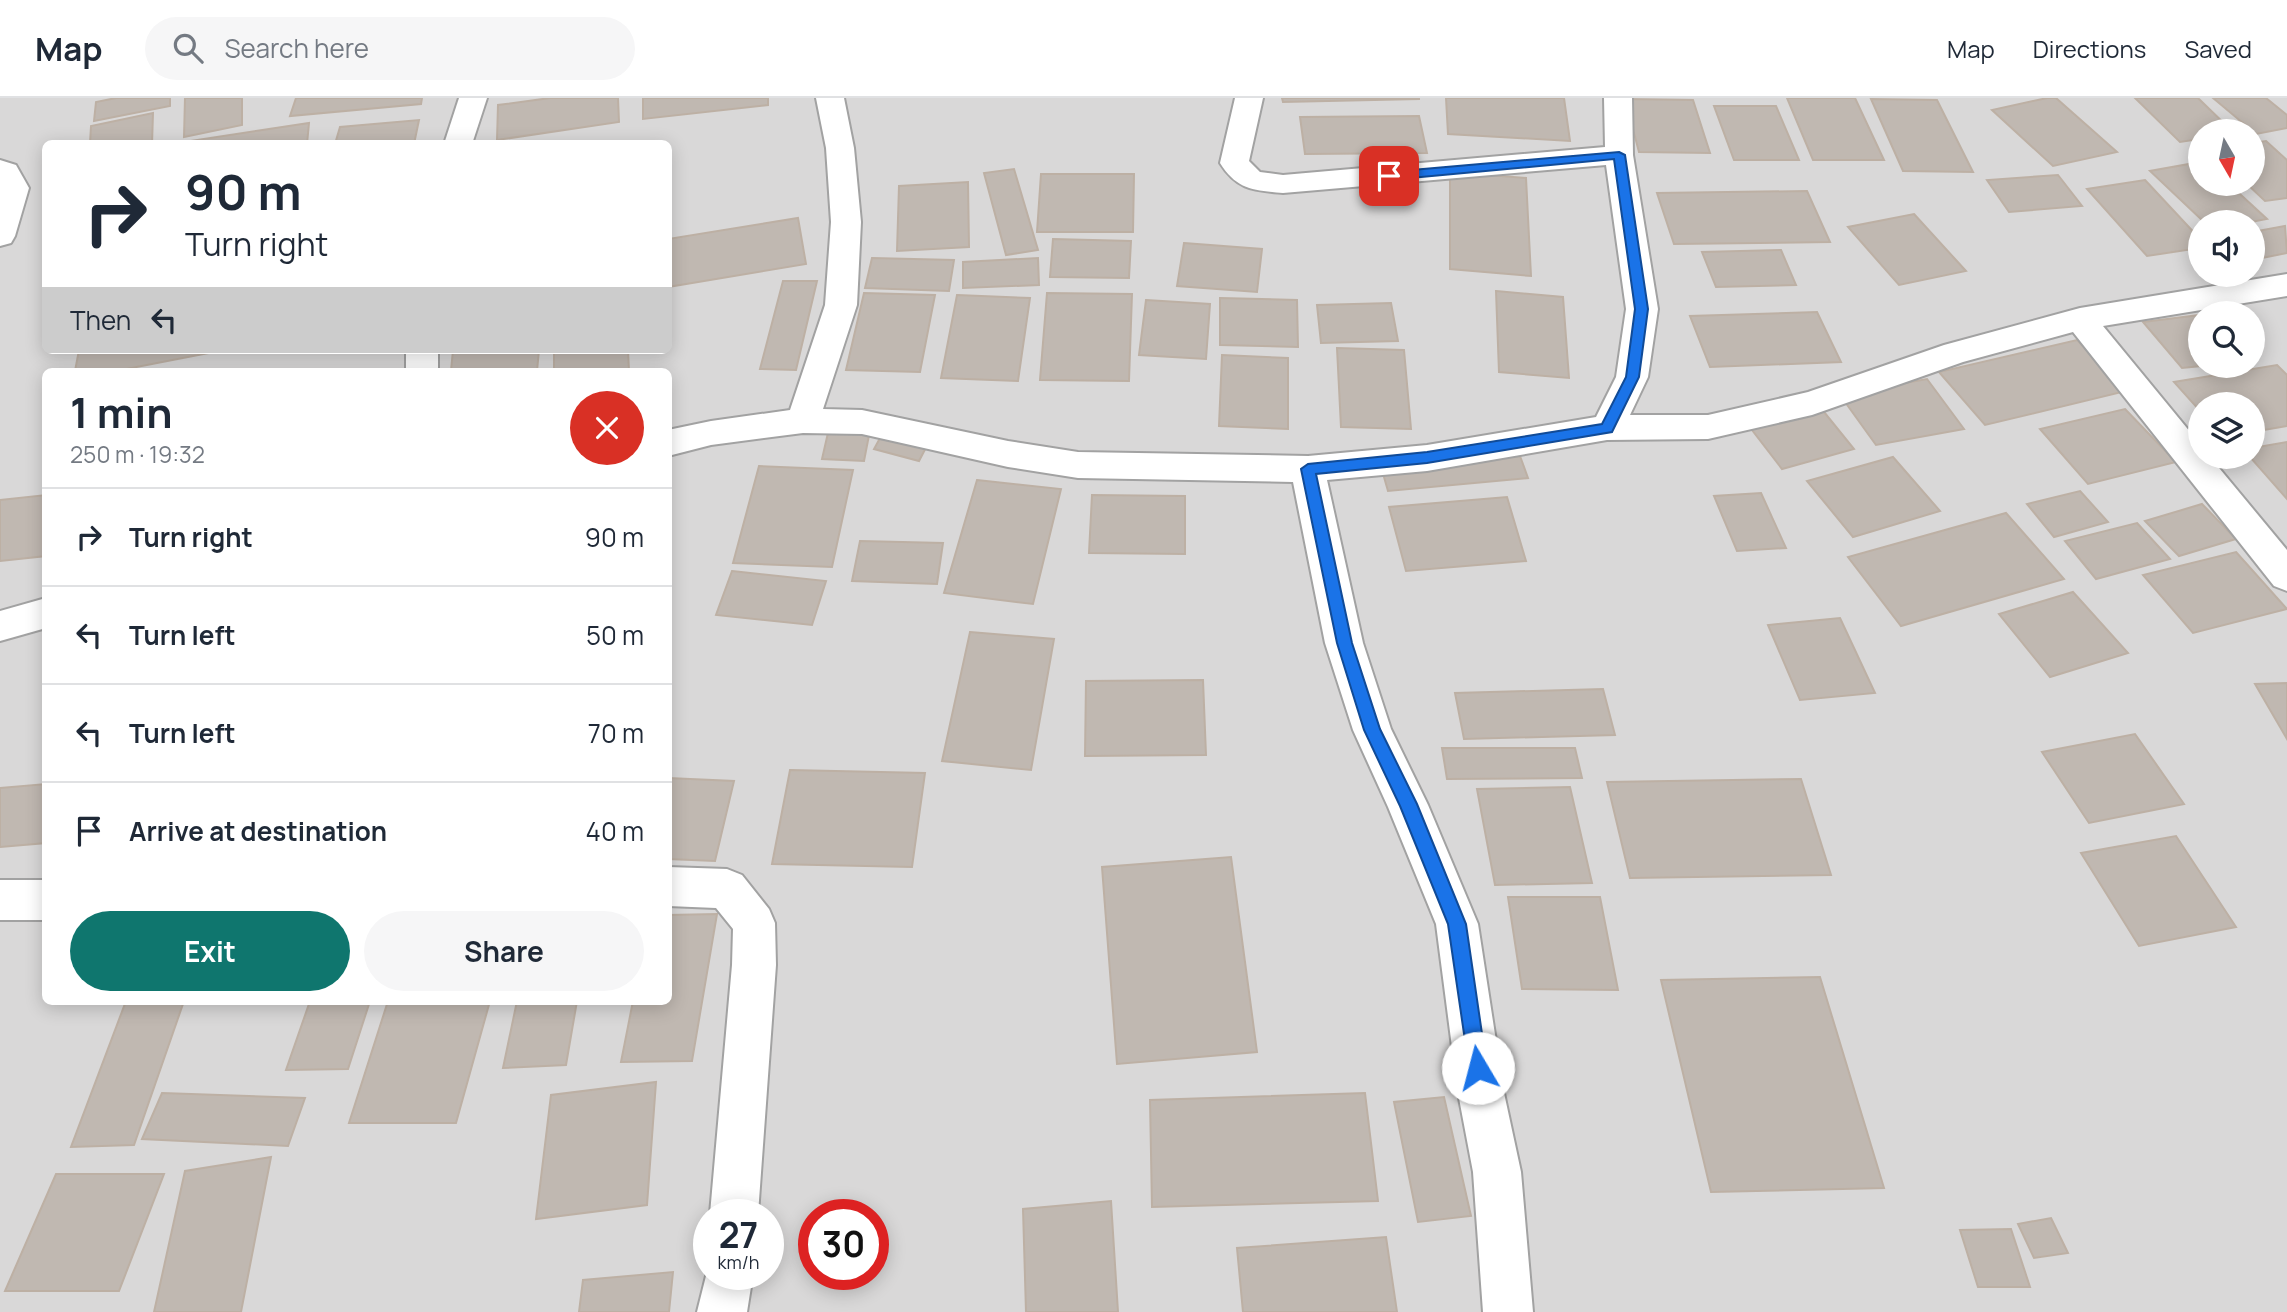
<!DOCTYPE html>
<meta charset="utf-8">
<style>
body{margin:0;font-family:Manrope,sans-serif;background:#f6f6f7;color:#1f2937;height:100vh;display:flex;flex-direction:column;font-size:26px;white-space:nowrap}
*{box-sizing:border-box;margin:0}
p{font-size:23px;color:#747a83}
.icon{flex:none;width:38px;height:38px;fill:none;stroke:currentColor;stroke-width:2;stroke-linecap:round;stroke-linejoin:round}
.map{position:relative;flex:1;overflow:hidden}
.panel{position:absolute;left:42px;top:270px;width:630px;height:637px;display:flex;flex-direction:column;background:#fff;border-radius:10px;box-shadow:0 4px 18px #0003}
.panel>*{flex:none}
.hud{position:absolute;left:42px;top:42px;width:630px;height:214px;border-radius:10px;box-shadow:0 4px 18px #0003;background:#fff;color:#1f2937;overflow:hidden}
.needle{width:46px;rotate:171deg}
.tools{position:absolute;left:2188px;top:21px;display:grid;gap:14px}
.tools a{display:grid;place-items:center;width:77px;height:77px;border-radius:50%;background:#fff;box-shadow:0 4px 18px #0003;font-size:35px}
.speed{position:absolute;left:693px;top:1101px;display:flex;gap:14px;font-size:35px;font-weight:700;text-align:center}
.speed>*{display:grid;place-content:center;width:91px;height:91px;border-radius:50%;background:#fff;box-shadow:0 4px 18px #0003;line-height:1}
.speed small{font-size:18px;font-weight:400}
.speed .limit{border:10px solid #d22;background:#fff;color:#111}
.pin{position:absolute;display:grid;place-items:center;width:60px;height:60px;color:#fff;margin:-30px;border-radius:14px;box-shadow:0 4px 10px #0006}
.me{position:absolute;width:77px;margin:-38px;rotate:352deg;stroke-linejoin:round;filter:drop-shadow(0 0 5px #0008)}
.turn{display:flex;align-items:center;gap:24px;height:147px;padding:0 28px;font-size:32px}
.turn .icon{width:91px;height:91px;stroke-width:2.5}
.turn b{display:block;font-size:49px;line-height:60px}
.then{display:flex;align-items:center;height:66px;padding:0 28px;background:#0003;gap:14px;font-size:26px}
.round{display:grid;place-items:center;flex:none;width:74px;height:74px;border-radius:37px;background:#f6f6f7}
.summary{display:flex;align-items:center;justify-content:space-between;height:119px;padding:0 28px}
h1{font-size:42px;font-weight:700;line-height:52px}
.button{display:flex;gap:14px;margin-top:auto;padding:14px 28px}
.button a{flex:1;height:80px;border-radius:42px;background:#0f766e;color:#fff;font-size:28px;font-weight:700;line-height:80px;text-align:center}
.button a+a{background:#f6f6f7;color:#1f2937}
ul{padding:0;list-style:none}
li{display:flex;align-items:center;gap:21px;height:98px;padding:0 28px;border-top:2px solid #e0e1e3}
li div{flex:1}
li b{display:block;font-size:26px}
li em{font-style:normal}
header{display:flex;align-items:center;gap:42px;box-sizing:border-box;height:98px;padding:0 35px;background:#fff;border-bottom:2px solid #e0e1e3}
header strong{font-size:33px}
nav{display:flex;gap:38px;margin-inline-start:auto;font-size:24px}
.search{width:490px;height:63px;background:#f6f6f7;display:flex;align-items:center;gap:18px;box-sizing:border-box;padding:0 24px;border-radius:38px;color:#747a83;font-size:26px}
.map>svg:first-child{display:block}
.residential{fill:#d9d8d8;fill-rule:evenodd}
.building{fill:#c0b8b1;stroke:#bdb0a4;stroke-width:2}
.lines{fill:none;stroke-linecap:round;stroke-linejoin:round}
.minor-casing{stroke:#a2a2a2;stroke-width:4}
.minor{fill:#fff;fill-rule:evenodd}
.route{fill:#1a73e8;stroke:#114b97;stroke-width:2}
</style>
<header>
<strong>Map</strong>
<div class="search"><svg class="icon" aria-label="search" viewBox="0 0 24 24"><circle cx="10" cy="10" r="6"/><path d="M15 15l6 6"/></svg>Search here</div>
<nav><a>Map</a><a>Directions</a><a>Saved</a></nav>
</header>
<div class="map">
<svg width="2287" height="1214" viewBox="0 0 2287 1214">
<rect width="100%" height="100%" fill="#ece9e1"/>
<!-- residential -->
<path class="residential" d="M0 0H2287V1214H0ZM2200 33H2252V86H2200ZM46 46H668V252H46ZM2200 124H2252V177H2200ZM2200 215H2252V268H2200ZM46 273H668V903H46ZM2200 306H2252V359H2200ZM709 1116H768V1176H709ZM814 1116H873V1176H814Z"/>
<!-- building -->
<g class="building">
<polygon points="116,0 170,0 170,8 94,23 96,4"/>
<polygon points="185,0 242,0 242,27 184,39"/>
<polygon points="296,0 422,0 421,6 290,18"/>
<polygon points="550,0 618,0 619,24 497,42 498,7"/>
<polygon points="643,0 768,0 768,7 643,21"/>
<polygon points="1282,0 1419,0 1419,1 1283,4"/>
<polygon points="1446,0 1564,0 1570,43 1448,36"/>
<polygon points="1787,0 1855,0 1884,62 1813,62"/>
<polygon points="2047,0 2056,0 2117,54 2053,68 1992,12"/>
<polygon points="2135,0 2198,0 2232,33 2200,33 2200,41 2180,44"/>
<polygon points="2213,0 2266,0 2287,17 2287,30 2256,36"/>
<polygon points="1625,1 1693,2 1710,55 1639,54"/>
<polygon points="1871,1 1937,2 1973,74 1903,73"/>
<polygon points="1714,8 1776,8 1799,62 1734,62"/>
<polygon points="153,15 152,46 90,46 91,28"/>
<polygon points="1419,18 1427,55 1305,56 1300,19"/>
<polygon points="419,22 414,46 335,46 340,29"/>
<polygon points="309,25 307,46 190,46 190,43"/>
<polygon points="2266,43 2287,62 2287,100 2265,103 2247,86 2252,86 2252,45"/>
<polygon points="2200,64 2200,86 2229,86 2267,121 2251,124 2204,124 2150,73"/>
<polygon points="1014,71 1038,152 1006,157 984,75"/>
<polygon points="1450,74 1526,80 1531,178 1450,171"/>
<polygon points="1041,76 1134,76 1133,134 1037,134"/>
<polygon points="2058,77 2082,108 2009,114 1987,82"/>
<polygon points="2145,82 2200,141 2200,150 2147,158 2087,91"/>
<polygon points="968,84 969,149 897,153 899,88"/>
<polygon points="1807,93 1830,144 1674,146 1657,95"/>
<polygon points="1914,116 1966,173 1899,187 1848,129"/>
<polygon points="798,120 806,166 668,189 668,141"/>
<polygon points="2285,128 2287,155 2252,162 2252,134"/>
<polygon points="1053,141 1131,143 1129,180 1050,179"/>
<polygon points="1184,145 1262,151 1257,194 1177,188"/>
<polygon points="1781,152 1796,187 1716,189 1702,154"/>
<polygon points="872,160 954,162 949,193 865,190"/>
<polygon points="1038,160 1039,187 963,190 963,164"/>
<polygon points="783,183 817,183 796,272 760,271"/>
<polygon points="1496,193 1563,199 1569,280 1499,274"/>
<polygon points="864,195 935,197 920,274 846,272"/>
<polygon points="1047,195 1132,196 1129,283 1040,282"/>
<polygon points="957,197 1030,200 1018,283 941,280"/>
<polygon points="1220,200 1297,202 1298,249 1220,247"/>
<polygon points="1146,202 1210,206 1206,261 1139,257"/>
<polygon points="1391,205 1398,243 1321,245 1317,207"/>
<polygon points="1817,214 1841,264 1710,269 1690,218"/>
<polygon points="2200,217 2201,268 2182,270 2143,224"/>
<polygon points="2077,242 2126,293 1985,327 1939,274"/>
<polygon points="1337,250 1404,252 1411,331 1341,329"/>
<polygon points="79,252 224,252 116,273 75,273"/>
<polygon points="453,252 539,252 537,273 451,273"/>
<polygon points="554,252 628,252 629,273 554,273"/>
<polygon points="1222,257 1288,260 1288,331 1219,328"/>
<polygon points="2277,267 2287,277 2287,328 2252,334 2252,306 2200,306 2200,313 2174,284"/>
<polygon points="1927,281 1964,331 1876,347 1840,297"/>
<polygon points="1820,309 1854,351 1782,371 1749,328"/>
<polygon points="2125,311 2176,364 2088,386 2040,331"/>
<polygon points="830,326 871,327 864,363 822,361"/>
<polygon points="885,331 930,342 919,363 874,351"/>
<polygon points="2287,344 2287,401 2250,359 2252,350"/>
<polygon points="1520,358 1528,380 1388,393 1382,372"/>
<polygon points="1893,359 1940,413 1853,439 1807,383"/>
<polygon points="759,368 853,372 832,469 733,465"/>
<polygon points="977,382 1061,391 1033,506 944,495"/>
<polygon points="2080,393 2108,424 2054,439 2027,406"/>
<polygon points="1761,395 1786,450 1737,453 1714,398"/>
<polygon points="46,397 46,458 0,463 0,402"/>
<polygon points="1092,397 1185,398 1185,456 1089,455"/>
<polygon points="1507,399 1526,463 1406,473 1389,409"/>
<polygon points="2202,406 2236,441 2179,458 2145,423"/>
<polygon points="2006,415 2064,481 1901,528 1848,459"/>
<polygon points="2137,425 2170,461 2096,481 2065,443"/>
<polygon points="860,443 943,445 937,486 852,483"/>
<polygon points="2236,454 2287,511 2193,535 2143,477"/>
<polygon points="732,473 826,483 812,527 716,517"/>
<polygon points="2073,494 2128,555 2050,579 1999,516"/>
<polygon points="1840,520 1875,595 1800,602 1768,527"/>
<polygon points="970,534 1054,541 1031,672 942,663"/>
<polygon points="1203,582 1206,657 1085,658 1086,583"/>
<polygon points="2287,585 2287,641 2255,586"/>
<polygon points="1603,591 1615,637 1464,641 1455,595"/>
<polygon points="2135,636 2184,706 2089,725 2042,654"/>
<polygon points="1442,650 1575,650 1582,680 1447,681"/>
<polygon points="790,672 925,675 912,769 772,766"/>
<polygon points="668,680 734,683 715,763 668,761"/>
<polygon points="1801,681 1831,777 1630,780 1607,684"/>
<polygon points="46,686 46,745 0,749 0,690"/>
<polygon points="1570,689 1592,785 1495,787 1477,691"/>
<polygon points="2176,738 2236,829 2139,848 2081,755"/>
<polygon points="1231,759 1257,954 1117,966 1102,769"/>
<polygon points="1508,799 1600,799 1618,892 1522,891"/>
<polygon points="717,816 692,963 621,964 633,903 668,903 668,817"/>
<polygon points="1820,879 1884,1090 1711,1094 1661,882"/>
<polygon points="126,903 184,903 134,1047 71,1049"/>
<polygon points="310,903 370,903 348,971 286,972"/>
<polygon points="388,903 490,903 456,1025 349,1025"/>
<polygon points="517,903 577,903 566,967 503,970"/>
<polygon points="656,984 647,1107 536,1121 551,997"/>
<polygon points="162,995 305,1000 288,1048 142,1041"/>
<polygon points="1365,995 1378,1103 1152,1109 1150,1002"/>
<polygon points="1444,999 1471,1118 1418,1124 1394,1004"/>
<polygon points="271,1059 241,1214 154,1214 185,1073"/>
<polygon points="56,1076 164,1076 119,1193 5,1193"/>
<polygon points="1111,1103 1118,1214 1026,1214 1023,1111"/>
<polygon points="2051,1120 2068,1155 2034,1160 2018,1126"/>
<polygon points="2011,1131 2030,1189 1978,1189 1960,1132"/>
<polygon points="1386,1139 1397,1214 1243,1214 1237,1150"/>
<polygon points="673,1174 669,1214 579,1214 583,1182"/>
</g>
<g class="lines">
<!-- minor casing -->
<g class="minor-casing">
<g id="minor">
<polygon points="459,0 487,0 472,46 444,46"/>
<path d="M816 0H844L854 50 861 124 857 207 823 311 862 312 1008 343 1078 354 1308 358 1427 347 1596 319 1616 279 1626 211 1606 67 1283 95C1253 92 1237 92 1220 65L1235 0H1263L1249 63 1260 74 1283 77 1605 49 1604 0H1632L1633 57 1658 211 1648 279 1630 317H1708L1808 294 1944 247 2080 210 2287 176V198L2103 228 2200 346V359H2210L2287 452V493L2274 488 2073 234 1963 264 1812 317 1708 341 1607 342 1427 373 1327 382 1363 545 1391 631 1428 707 1478 826 1504 995 1521 1074 1533 1214H1483L1473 1074 1458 995 1436 826 1388 709 1353 632 1325 545 1293 384 1078 380 1008 369 862 336 803 335 711 347 668 358V332L711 323 790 312 825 207 831 124 826 50Z"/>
<polygon points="0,62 16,67 29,90 15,138 11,145 0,148"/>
<rect x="406" y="252" width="32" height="21"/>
<polygon points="46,500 46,530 0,543 0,513"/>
<polygon points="668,769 727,771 742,777 769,811 775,825 776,867 758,1116 710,1116 732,867 733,831 716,810 668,808"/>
<rect x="0" y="782" width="46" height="40"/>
<polygon points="709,1166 709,1176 753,1176 747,1214 697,1214"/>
</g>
</g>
<!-- minor -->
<use href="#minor" class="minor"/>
</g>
<!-- route -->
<polygon class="route" points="1619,54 1625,57 1648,211 1639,279 1612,334 1427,365 1316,376 1352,545 1380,631 1417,706 1466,826 1487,970 1484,977 1478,980 1471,977 1469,970 1448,826 1400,708 1364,632 1337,545 1301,371 1308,366 1427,354 1602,326 1626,279 1635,211 1614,61 1389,82 1383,78 1389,74"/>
</svg>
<div class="tools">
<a><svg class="needle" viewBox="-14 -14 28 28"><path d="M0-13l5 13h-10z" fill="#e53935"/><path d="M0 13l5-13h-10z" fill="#747a83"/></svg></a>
<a><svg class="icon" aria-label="sound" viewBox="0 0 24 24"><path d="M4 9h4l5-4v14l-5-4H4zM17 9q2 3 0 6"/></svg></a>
<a><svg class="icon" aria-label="search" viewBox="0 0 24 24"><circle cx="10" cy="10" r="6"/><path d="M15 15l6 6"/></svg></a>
<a><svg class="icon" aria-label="layers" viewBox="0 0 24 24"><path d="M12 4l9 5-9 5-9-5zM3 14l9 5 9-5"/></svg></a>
</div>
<div class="speed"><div>27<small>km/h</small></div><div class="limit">30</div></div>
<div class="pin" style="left:1389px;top:78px;background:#d93025"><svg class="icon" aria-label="arrive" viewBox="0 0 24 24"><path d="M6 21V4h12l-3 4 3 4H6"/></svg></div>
<svg class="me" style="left:1478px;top:970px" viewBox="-20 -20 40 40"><circle r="19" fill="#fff"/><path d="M0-13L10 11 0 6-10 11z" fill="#1a73e8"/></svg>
<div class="hud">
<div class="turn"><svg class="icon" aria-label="right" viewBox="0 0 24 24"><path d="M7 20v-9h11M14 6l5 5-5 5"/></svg><div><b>90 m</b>Turn right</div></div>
<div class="then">Then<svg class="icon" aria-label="left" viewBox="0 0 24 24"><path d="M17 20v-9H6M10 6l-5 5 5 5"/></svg></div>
</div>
<section class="panel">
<div class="summary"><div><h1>1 min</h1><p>250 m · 19:32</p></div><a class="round" style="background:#d93025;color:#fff"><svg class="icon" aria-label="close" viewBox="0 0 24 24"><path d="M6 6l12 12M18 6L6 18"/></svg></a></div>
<ul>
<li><svg class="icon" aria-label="right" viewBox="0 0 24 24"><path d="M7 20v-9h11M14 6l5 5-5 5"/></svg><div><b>Turn right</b></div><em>90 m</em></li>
<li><svg class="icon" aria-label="left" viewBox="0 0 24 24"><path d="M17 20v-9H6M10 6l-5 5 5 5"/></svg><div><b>Turn left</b></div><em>50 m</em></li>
<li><svg class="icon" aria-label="left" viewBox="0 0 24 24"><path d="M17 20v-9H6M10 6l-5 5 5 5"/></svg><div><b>Turn left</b></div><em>70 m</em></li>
<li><svg class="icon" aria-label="arrive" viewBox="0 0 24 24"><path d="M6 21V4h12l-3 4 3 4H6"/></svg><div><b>Arrive at destination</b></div><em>40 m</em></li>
</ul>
<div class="button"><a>Exit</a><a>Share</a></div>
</section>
</div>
